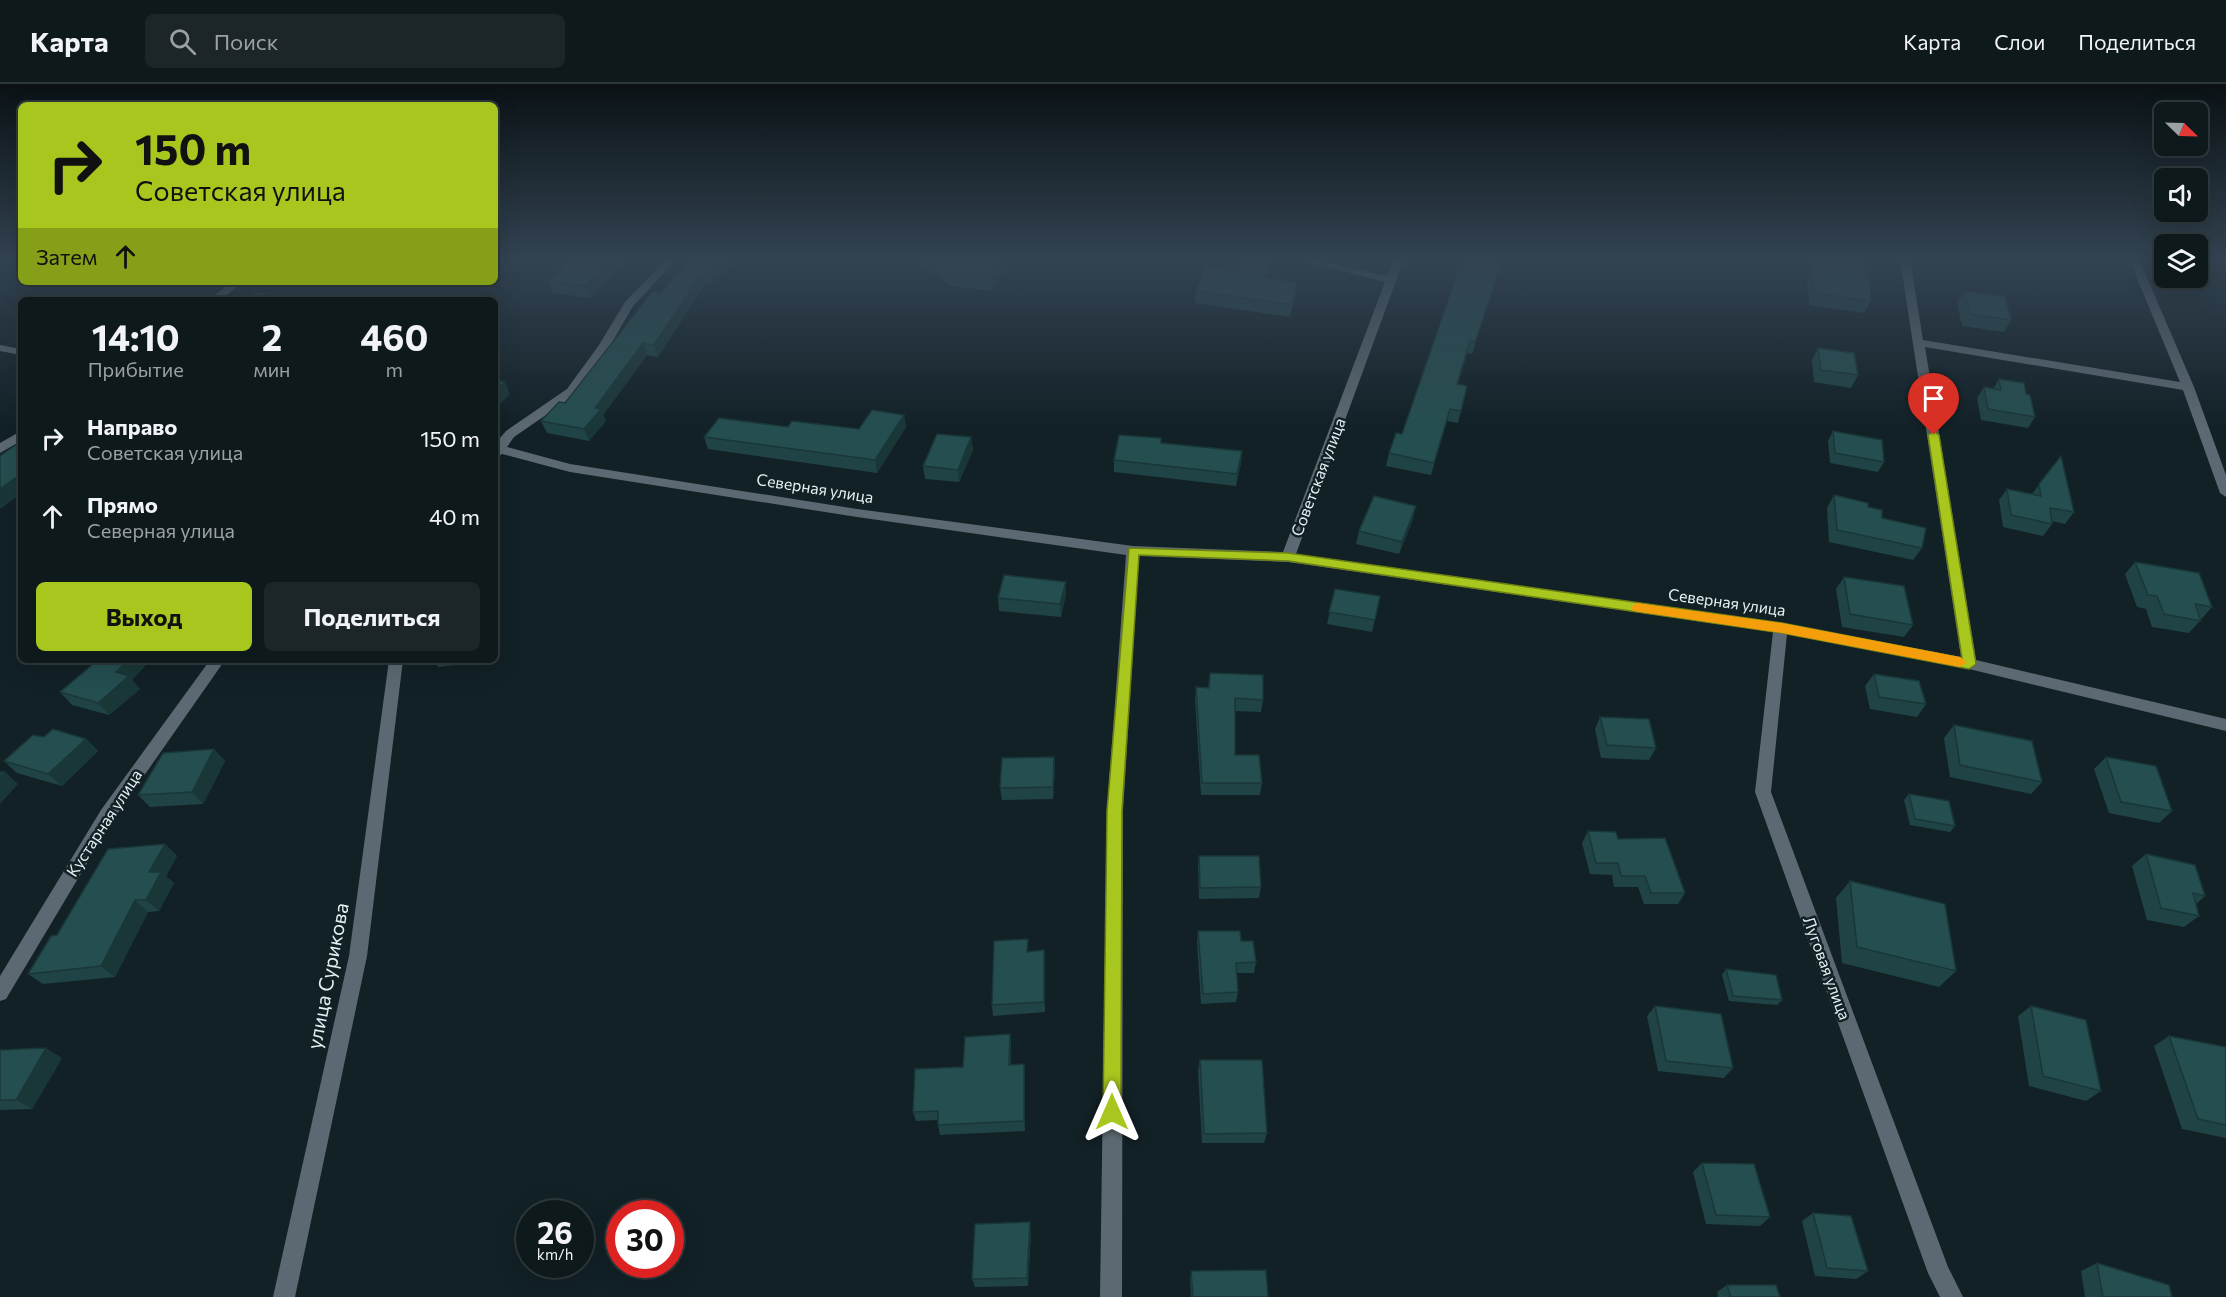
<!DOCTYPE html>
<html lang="ru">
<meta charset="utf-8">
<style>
body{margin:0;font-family:Commissioner,sans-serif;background:#1c2629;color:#f1f3f6;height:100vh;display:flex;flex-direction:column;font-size:22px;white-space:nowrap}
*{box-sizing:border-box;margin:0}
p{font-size:20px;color:#9ba0a3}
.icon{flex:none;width:33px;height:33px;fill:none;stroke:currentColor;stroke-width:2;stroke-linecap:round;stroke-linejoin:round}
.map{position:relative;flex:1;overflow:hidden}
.panel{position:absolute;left:18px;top:213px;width:480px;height:366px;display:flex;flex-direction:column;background:#0e191c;border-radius:9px;box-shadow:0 6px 24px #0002,0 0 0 2px #2e383b}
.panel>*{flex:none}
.top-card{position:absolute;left:18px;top:18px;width:480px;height:183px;border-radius:9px;box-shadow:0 6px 24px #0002,0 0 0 2px #2e383b;background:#a7c71e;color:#111;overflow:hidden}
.needle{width:39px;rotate:113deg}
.fabs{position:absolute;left:2154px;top:18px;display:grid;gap:12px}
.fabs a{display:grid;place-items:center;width:54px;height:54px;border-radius:9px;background:#0e191c;box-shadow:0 6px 24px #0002,0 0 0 2px #2e383b;font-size:30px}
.speed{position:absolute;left:516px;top:1116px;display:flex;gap:12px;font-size:30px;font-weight:700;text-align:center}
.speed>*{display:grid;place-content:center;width:78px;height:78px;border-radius:50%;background:#0e191c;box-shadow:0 6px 24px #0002,0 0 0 2px #2e383b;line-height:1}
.speed small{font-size:15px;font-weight:400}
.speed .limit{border:9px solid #d22;background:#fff;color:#111}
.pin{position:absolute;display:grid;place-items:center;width:51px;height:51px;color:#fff;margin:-62px -26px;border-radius:50% 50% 50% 0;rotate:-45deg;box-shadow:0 0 6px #0007}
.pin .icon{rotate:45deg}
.me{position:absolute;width:66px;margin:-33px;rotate:0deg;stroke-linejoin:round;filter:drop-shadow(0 0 4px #0008)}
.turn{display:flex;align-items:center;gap:21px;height:126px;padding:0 18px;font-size:27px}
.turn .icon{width:78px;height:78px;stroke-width:2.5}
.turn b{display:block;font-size:42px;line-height:51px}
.then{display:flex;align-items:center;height:57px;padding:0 18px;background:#0003;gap:12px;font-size:22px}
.eta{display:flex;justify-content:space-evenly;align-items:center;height:102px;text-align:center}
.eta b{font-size:36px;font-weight:700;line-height:42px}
.cta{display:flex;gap:12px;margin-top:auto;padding:12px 18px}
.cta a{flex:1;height:69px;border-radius:9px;background:#a7c71e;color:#111;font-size:24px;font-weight:700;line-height:69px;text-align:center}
.cta a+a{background:#1c2629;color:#f1f3f6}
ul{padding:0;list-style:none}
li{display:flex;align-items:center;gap:18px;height:78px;padding:0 18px}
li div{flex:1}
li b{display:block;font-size:22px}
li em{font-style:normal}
header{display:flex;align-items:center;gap:36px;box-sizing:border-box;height:84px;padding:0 30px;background:#0e191c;border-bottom:2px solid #2e383b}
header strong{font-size:28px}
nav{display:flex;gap:33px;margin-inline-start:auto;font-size:21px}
.search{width:420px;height:54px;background:#1c2629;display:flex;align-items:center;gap:15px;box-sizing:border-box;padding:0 21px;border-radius:9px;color:#9ba0a3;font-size:22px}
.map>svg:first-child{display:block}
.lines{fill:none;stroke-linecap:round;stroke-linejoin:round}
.minor{fill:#5d6972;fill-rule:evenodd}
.wall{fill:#204345}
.shaded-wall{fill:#1a3738}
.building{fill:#254e50;stroke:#1a3738;stroke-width:1.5}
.route{fill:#a7c71e;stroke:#6d8114;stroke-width:1.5}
.slow{fill:#f59e0b}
.labels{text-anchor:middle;stroke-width:5;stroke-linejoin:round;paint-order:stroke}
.street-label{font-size:16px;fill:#e6f0f3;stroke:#122126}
.near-street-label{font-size:20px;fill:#e6f0f3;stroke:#122126}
</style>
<header>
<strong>Карта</strong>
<div class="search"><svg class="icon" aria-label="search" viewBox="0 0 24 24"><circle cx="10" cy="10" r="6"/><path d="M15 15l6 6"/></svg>Поиск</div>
<nav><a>Карта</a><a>Слои</a><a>Поделиться</a></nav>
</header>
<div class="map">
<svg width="2226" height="1213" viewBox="0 0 2226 1213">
<rect width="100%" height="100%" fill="#122126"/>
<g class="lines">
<!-- minor -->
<g class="minor">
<polygon points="667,175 677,175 633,222 610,262 575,311 514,353 507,363 570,380 857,425 1133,462 1283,468 1385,198 1295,175 1312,175 1387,192 1394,175 1404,175 1296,470 1781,539 1961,573 1900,175 1910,175 1923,256 2180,298 2129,175 2139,175 2194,303 2226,391 2226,413 2220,409 2183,306 1925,263 1976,576 2226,635 2226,647 1969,585 1787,550 1771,708 1948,1183 1963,1213 1940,1213 1928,1189 1755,708 1773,548 1288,478 1139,472 1123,727 1122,1213 1100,1213 1107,727 1126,471 857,433 570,388 502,370 495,375 495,360 506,347 567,305 599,261 625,218"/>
<polygon points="232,198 244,198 220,216 208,216"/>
<polygon points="0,261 21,265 21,271 0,267"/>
<polygon points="21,347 21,357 0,369 0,359"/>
<polygon points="210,576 225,576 113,736 6,915 0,917 0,892 101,726"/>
<polygon points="389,576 403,576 367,872 295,1213 273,1213 349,872"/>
</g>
</g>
<!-- wall -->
<g class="wall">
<polygon points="630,175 589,214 553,209 548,197"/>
<polygon points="691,175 735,175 711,201 705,200 658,273 647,271 603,331 606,337 589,357 547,349 541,337 565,319"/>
<polygon points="917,175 1006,175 1006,177 992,207 950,202"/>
<polygon points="1809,175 1863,175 1871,217 1864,229 1809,221 1807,198 1811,189"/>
<polygon points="1270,185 1266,194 1296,210 1290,233 1195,219 1196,207 1239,187"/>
<polygon points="279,198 302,198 297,201"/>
<polygon points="1964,207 2011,236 2004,248 1962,242 1957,219"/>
<polygon points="1489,217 1472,270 1467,269 1458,300 1467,302 1458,339 1447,337 1431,391 1386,382 1389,369"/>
<polygon points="1818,264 1858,291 1851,304 1814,298 1812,276"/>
<polygon points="1999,295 2026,310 2035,333 2028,344 1981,336 1977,314 1984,303 1993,305"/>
<polygon points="904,331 906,343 877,389 708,365 704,353 788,343 859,345"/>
<polygon points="1833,347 1884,378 1878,388 1830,379 1828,357"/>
<polygon points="971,353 973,366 959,398 925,395 923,382"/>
<polygon points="1161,359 1242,367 1241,379 1236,402 1114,388 1114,376"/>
<polygon points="2061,372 2074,428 2065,440 2052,437 2052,440 2043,452 2003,443 1999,416 2007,405 2032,410"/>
<polygon points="1834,411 1868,423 1922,464 1913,476 1829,458 1827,424"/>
<polygon points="1413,435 1399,470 1356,460 1359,447"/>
<polygon points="2135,478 2212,523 2189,549 2152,543 2146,525 2137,523 2125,490"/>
<polygon points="1844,493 1913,541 1904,553 1842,543 1836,505"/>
<polygon points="1066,498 1066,510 1061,533 999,527 998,514"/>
<polygon points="1335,505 1380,512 1372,548 1327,540"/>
<polygon points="434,576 480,576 480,578 438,583"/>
<polygon points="1210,589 1263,616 1261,628 1235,627 1235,671 1262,699 1260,711 1201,711 1195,616 1196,603 1208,604"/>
<polygon points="1874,590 1926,620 1917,633 1870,625 1865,602"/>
<polygon points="132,596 140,605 109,631 72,621 60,608"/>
<polygon points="1600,633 1656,664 1649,676 1601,674 1595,645"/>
<polygon points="1954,641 2042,698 2031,710 1950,693 1944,654"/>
<polygon points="44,653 86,655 98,667 62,702 17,689 4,677"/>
<polygon points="214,665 225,677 203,720 150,723 138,711"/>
<polygon points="1054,673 1055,685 1053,715 1002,716 1000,704"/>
<polygon points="2106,673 2172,727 2159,739 2109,729 2094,685"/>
<polygon points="1909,710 1955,742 1950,748 1910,741 1904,716"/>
<polygon points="1588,747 1618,755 1685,809 1678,820 1644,820 1638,803 1614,803 1612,791 1590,790 1582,759"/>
<polygon points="165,760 177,772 166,792 174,799 159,827 148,828 115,893 43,900 28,890 57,851"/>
<polygon points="2146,770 2205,812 2196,820 2199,832 2184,843 2147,836 2132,782"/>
<polygon points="1199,772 1261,803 1259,814 1199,815 1198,783"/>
<polygon points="1850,797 1956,887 1939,903 1842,879 1836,814"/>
<polygon points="1198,847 1241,857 1256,878 1254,889 1236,889 1238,908 1236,918 1201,920 1197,858"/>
<polygon points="1044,866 1045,877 1045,928 993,932 992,921 1029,867"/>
<polygon points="1726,885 1782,916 1777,921 1729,917 1722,891"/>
<polygon points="1655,922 1733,984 1724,994 1658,987 1647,932"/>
<polygon points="2031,922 2101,1007 2086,1017 2029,1002 2018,932"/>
<polygon points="1010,950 1011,960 1011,981 1025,990 1025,1047 940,1051 938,1041 938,1036 916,1037 913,1028 963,983"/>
<polygon points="2169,952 2226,963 2226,1054 2182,1045 2154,962"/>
<polygon points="0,966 62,974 32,1025 0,1026"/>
<polygon points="1200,976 1267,1049 1264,1059 1202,1059 1198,986"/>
<polygon points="1702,1079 1770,1133 1760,1142 1706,1140 1693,1088"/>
<polygon points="1813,1129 1868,1187 1856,1195 1815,1192 1802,1137"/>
<polygon points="1031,1146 1028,1202 975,1203 972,1195"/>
<polygon points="2097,1179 2172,1213 2085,1213 2081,1187"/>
<polygon points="1191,1187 1268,1213 1191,1213 1190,1195"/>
<polygon points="1727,1201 1780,1213 1718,1213 1717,1208"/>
</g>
<!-- shaded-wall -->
<g class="shaded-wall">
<polygon points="613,175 630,175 589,214 584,202"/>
<polygon points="722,175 735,175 711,201 708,189"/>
<polygon points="998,175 1006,175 1006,177 992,207 991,190"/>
<polygon points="1271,175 1270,185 1262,205 1263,193"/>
<polygon points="702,188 705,200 658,273 654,261"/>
<polygon points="295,198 302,198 297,201"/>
<polygon points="1297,198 1296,210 1290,233 1292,221"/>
<polygon points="1493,205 1489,217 1472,270 1475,258"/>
<polygon points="643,259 647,271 603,331 606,337 589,357 584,345 595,324"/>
<polygon points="505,298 510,310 495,325 495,307"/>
<polygon points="904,331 906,343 877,389 875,376"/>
<polygon points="971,353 973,366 959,398 958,386"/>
<polygon points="1242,367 1241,379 1236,402 1237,390"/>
<polygon points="21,390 21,410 0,425 0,405"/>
<polygon points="1416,422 1413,435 1399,470 1402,458"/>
<polygon points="1066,498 1066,510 1061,533 1060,520"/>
<polygon points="128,576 151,576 132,596 140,605 109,631 98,619 116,588"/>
<polygon points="86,655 98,667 62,702 48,690"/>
<polygon points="214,665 225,677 203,720 192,708"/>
<polygon points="1054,673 1055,685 1053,715 1053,703"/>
<polygon points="5,688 18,700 0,720 0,693"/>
<polygon points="165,760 177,772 166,792 174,799 159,827 146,816 149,788"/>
<polygon points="135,816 148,828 115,893 101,882"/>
<polygon points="1044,866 1045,877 1045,928 1044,918"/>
<polygon points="1010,950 1011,960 1011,991 1009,981"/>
<polygon points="46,964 62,974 32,1025 16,1016"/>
<polygon points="1024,980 1025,990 1025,1047 1024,1037"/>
<polygon points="1030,1138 1031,1146 1028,1202 1027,1194"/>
</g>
<!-- building -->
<g class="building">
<polygon points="572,175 613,175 584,202 548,197"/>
<polygon points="691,175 722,175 708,189 702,188 654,261 643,259 595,324 601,325 584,345 541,337 559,318 565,319 652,208 661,209"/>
<polygon points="936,175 998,175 991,190 948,184"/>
<polygon points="1243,175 1270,175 1263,193 1297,198 1292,221 1196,207 1206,183 1239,187"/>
<polygon points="1468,175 1500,175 1493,205 1475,258 1470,257 1457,300 1467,302 1461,327 1450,325 1434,379 1389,369 1396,349 1402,350 1459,185 1465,186"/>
<polygon points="1816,175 1863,175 1867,194 1870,195 1871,217 1815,209 1812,186 1817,186"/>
<polygon points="1964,207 2005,213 2011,236 1970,230"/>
<polygon points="257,208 295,215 245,216"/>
<polygon points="1818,264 1854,269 1858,291 1821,286"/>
<polygon points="1999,295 2024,299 2026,310 2030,311 2035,333 1988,325 1984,303 2001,306"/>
<polygon points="495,296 505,298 495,307"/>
<polygon points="872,326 904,331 875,376 704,353 719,334 788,343 792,337 859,345"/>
<polygon points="1833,347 1882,356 1884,378 1835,369"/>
<polygon points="937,350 971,353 958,386 923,382"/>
<polygon points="1119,351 1161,354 1161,359 1242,367 1237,390 1114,376"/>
<polygon points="21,357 21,390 0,405 0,372"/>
<polygon points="2061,372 2074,428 2050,424 2052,440 2011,431 2007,405 2041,412 2039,400"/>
<polygon points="1834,411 1868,419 1868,423 1882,426 1882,434 1926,444 1922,464 1837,446"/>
<polygon points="1374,412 1416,422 1402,458 1359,447"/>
<polygon points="2135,478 2199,489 2212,523 2195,520 2201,537 2164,530 2157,512 2148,511"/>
<polygon points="1004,491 1066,498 1060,520 998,514"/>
<polygon points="1844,493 1904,502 1913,541 1850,530"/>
<polygon points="1335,505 1380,512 1375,536 1329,528"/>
<polygon points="98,576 128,576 116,588 129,592 98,619 60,608"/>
<polygon points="1210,589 1263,591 1263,616 1235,614 1235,671 1259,671 1262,699 1202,699 1196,603 1209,604"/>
<polygon points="1874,590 1919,597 1926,620 1879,613"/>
<polygon points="1600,633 1649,635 1656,664 1607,661"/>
<polygon points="1954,641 2032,657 2042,698 1960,681"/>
<polygon points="53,645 86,655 48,690 4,677 33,651 44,653"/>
<polygon points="214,665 192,708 138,711 163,669"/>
<polygon points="1054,673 1053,703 1000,704 1002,674"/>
<polygon points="2106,673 2156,682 2172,727 2121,718"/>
<polygon points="0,688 5,688 0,693"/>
<polygon points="1909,710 1949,717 1955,742 1915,735"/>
<polygon points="1588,747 1616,748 1618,755 1665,754 1685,809 1651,809 1645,792 1621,792 1618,779 1596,779"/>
<polygon points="165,760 149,788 161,788 146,816 135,816 101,882 28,890 51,852 57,851 108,765"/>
<polygon points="2146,770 2195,781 2205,812 2193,809 2199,832 2161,824"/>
<polygon points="1199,772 1259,772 1261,803 1200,804"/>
<polygon points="1850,797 1945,820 1956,887 1857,863"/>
<polygon points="1198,847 1240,847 1241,857 1253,857 1256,878 1236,879 1238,908 1203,910"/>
<polygon points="1028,855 1027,868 1044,866 1044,918 992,921 994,857"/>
<polygon points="1726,885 1776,891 1782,916 1733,912"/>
<polygon points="1655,922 1721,930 1733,984 1666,977"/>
<polygon points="2031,922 2086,936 2101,1007 2043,992"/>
<polygon points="1010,950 1009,981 1024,980 1024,1037 938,1041 938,1027 913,1028 915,985 963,983 965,953"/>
<polygon points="2169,952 2226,963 2226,1041 2198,1035"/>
<polygon points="46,964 16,1016 0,1016 0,966"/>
<polygon points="1200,976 1262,976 1267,1049 1204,1050"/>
<polygon points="1702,1079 1754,1080 1770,1133 1716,1131"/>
<polygon points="1813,1129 1851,1132 1868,1187 1827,1184"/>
<polygon points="1030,1138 1027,1194 972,1195 975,1140"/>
<polygon points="2097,1179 2169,1201 2172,1213 2103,1213"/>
<polygon points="1266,1186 1268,1213 1193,1213 1191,1187"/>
<polygon points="1727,1201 1776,1201 1780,1213 1731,1213"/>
</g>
<!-- sky -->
<linearGradient id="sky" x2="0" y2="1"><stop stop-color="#0a1215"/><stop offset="0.51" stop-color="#334352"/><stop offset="1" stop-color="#334352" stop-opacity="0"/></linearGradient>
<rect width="2226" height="344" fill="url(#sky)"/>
<!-- route -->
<polygon class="route" points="1934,347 1939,351 1976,580 1969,585 1782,549 1288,477 1139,471 1122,727 1121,1028 1119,1034 1112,1037 1106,1034 1103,1028 1107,727 1129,464 1288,469 1782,539 1962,574 1928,351"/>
<!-- slow -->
<polygon class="slow" points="1637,519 1782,539 1960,573 1967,578 1960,583 1782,549 1633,527 1631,523"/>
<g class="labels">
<!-- street labels -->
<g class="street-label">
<text transform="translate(1318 393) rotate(-69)" y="6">Советская улица</text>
<text transform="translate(815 404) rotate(9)" y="6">Северная улица</text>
<text transform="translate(1727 518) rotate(8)" y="6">Северная улица</text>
<text transform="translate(104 739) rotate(-57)" y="6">Кустарная улица</text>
<text transform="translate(1827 884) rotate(70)" y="6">Луговая улица</text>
</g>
<!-- near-street labels -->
<g class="near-street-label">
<text transform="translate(328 892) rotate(-79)" y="7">улица Сурикова</text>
</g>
</g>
</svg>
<div class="fabs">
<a><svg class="needle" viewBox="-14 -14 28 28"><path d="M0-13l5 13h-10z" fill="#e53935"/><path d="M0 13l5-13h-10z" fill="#9ba0a3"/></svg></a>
<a><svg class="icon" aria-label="sound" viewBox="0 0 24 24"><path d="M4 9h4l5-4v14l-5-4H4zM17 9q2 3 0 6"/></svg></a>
<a><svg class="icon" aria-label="layers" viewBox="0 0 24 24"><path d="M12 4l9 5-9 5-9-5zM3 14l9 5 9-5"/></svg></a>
</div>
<div class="speed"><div>26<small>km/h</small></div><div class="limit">30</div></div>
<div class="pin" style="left:1934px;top:351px;background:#d93025"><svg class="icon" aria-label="arrive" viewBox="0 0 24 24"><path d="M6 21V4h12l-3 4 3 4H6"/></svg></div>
<svg class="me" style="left:1112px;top:1028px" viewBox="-20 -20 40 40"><path d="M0-17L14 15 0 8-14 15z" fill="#a7c71e" stroke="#fff" stroke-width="4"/></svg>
<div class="top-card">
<div class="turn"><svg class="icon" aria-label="right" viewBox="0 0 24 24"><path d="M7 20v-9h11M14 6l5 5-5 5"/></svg><div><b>150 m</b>Советская улица</div></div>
<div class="then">Затем<svg class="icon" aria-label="ahead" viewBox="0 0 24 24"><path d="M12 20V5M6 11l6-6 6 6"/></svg></div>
</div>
<section class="panel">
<div class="eta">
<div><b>14:10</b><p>Прибытие</p></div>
<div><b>2</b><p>мин</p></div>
<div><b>460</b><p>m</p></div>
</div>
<ul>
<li><svg class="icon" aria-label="right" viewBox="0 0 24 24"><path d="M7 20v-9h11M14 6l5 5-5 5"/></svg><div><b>Направо</b><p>Советская улица</p></div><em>150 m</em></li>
<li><svg class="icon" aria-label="ahead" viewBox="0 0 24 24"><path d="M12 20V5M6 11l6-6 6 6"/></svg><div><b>Прямо</b><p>Северная улица</p></div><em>40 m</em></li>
</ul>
<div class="cta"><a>Выход</a><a>Поделиться</a></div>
</section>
</div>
